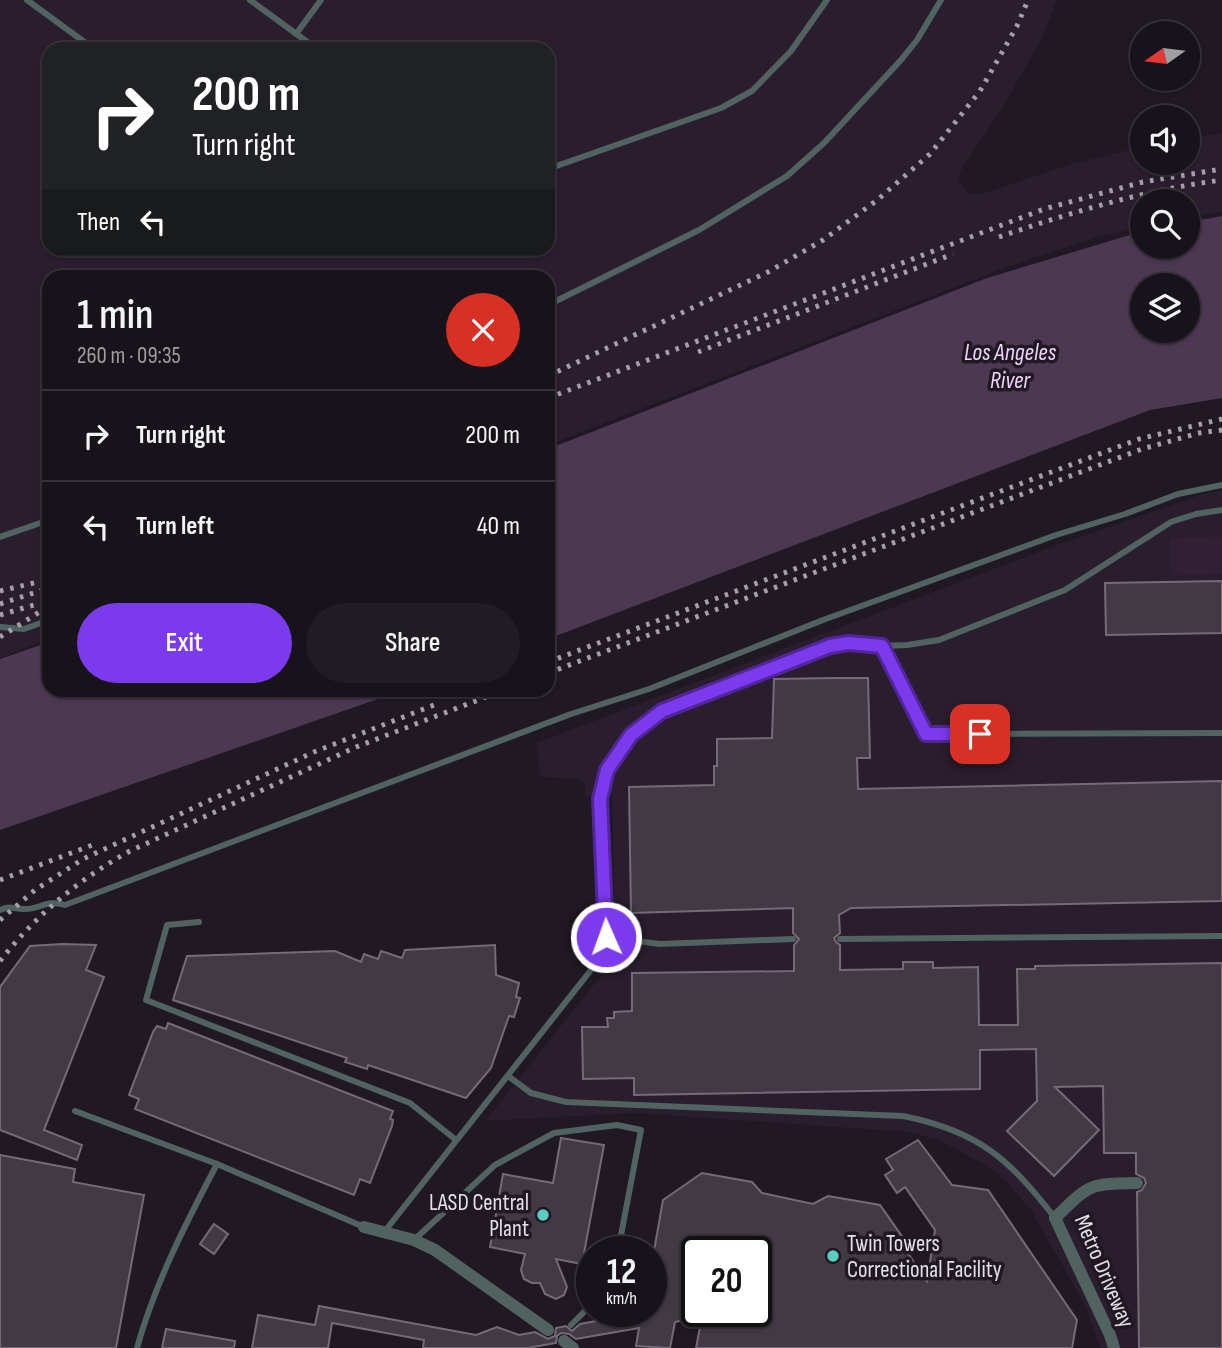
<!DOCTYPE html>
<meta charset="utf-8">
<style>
body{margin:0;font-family:"Sofia Sans Condensed",sans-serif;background:#211b23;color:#f1f3f6;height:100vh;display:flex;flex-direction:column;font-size:26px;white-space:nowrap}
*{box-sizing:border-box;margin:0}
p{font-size:23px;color:#9f9ea2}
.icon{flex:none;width:38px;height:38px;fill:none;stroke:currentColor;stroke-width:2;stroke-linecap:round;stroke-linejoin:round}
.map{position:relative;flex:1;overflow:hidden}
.panel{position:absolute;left:42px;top:270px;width:513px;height:427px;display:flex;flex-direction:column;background:#18121a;border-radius:21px;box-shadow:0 2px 5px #0004,0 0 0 2px #363239}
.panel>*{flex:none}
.guide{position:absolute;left:42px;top:42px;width:513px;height:214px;border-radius:21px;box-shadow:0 2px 5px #0004,0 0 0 2px #363239;background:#202124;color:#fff;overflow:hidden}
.needle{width:46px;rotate:256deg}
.buttons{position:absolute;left:1130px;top:21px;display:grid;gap:14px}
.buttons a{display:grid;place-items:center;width:70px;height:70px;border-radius:50%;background:#18121a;box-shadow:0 2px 5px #0004,0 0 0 2px #363239;font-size:35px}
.speed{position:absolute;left:576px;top:1236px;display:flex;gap:14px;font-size:35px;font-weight:700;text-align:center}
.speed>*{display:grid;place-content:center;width:91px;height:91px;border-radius:50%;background:#18121a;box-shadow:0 2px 5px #0004,0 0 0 2px #363239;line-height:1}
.speed small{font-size:18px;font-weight:400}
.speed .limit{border:4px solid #111;border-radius:10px;background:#fff;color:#111}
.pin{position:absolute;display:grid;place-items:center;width:60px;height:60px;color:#fff;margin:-30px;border-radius:14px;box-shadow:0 4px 10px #0006}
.me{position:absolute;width:77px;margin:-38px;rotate:358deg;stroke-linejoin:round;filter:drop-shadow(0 0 5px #0008)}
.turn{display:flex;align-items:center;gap:24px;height:147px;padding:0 35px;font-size:32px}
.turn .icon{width:91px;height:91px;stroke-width:2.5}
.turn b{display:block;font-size:49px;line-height:60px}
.then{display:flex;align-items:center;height:66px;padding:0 35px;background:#0003;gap:14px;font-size:26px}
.round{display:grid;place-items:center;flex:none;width:74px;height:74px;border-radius:37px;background:#211b23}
.summary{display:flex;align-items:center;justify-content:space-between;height:119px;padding:0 35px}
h1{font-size:42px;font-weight:600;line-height:52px}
.cta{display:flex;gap:14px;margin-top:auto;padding:14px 35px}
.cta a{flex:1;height:80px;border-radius:42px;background:#7c3aed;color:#fff;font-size:28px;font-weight:600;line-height:80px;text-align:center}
.cta a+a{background:#211b23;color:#f1f3f6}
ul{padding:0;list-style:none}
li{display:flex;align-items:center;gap:21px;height:91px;padding:0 35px;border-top:2px solid #363239}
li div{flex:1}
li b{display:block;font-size:26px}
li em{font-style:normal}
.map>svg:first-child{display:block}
.built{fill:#2a1d2d;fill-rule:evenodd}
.green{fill:#311f36}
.water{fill:#4d3854;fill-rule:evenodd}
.building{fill:#423945;stroke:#756b78;stroke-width:2}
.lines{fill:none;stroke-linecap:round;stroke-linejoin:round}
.lane{stroke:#506360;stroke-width:6}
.street{stroke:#506360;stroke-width:12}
.rail{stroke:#a59fa7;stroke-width:5;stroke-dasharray:3.5 7;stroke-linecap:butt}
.route-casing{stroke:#51269a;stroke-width:18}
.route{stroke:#7c3aed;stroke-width:12}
.poi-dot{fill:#58cebf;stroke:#201823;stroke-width:2.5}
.labels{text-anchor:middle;stroke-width:7;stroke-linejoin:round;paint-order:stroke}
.poi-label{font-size:23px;fill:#e6e1e8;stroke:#201823;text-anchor:end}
.street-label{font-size:23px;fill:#e6e1e8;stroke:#201823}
.water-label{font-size:24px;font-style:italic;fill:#f3d2fc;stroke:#201823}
</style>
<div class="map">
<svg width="1222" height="1348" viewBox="0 0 1222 1348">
<rect width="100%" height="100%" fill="#201823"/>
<!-- built -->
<g class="built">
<path d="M0 0H1057L1042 38 1003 107 960 172 959 182 969 194H981L1074 163 1143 147V163H1188V138L1222 133V212L1188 217V201H1143V227L1095 238 1007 267 548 445V276H49V639L0 658ZM49 49H548V248H49Z"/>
<polygon points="1222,490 1222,1348 1100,1348 1086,1307 1031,1210 1005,1180 987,1166 939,1140 908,1132 635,1113 485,1121 615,958 612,795 585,796 585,783 577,779 540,777 536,743 1046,549 1200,495"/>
</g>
<!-- green -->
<polygon class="green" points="1222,537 1222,574 1171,575 1170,538"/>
<!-- water -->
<g class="water">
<path d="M1222 216V398L1150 410 548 639V449L987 278 1143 231V247H1188V222ZM1143 285H1188V331H1143Z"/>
<polygon points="49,642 49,690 404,690 0,830 0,659"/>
</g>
<!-- building -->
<g class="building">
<polygon points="1222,581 1222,633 1106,635 1105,583"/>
<polygon points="835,678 868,678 870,758 857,758 858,789 1222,781 1222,901 851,908 839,915 840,933 834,938 836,942 840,945 840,970 903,969 903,962 933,962 933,968 978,967 979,1025 1018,1025 1017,969 1035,969 1035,966 1222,963 1222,1348 1139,1348 1137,1192 1142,1190 1146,1183 1144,1178 1136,1174 1136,1153 1104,1153 1103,1086 1055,1087 1099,1130 1054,1176 1007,1131 1037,1101 1036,1049 980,1050 980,1089 634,1095 634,1078 583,1079 582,1027 608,1027 607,1018 614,1018 614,1012 632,1011 632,973 794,971 794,945 799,939 793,933 793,908 631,913 629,787 714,785 714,766 717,766 717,739 772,738 774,679"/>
<polygon points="62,944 96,945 86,970 104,977 44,1130 82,1145 77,1160 0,1130 0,987 30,946"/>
<polygon points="495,945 496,975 519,983 516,997 520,998 514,1017 509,1016 491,1068 466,1098 368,1065 367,1069 345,1062 347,1058 173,1000 187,956 335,951 361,962 364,954 378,959 381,951 402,958 405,950"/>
<polygon points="168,1023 393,1111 390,1119 393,1120 392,1126 370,1183 360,1179 354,1195 135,1109 139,1099 129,1095 153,1032 157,1026 166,1029"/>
<polygon points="561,1138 604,1145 582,1264 556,1259 567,1287 564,1295 556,1299 545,1294 540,1283 532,1283 524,1279 521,1270 525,1254 490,1247 503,1174 553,1183"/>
<polygon points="918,1140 952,1185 988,1190 1077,1320 1072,1348 696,1348 703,1311 756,1311 756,1251 696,1251 696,1317 675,1322 670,1348 636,1346 639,1328 576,1339 569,1334 561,1333 557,1336 556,1343 527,1348 423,1348 424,1340 332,1323 328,1348 252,1348 258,1315 315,1325 319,1306 476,1335 497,1327 519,1335 535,1332 548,1339 555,1336 556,1328 566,1326 572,1331 580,1324 651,1311 651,1273 661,1261 654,1251 663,1200 702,1173 752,1182 762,1193 813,1204 828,1196 880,1205 906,1242 905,1249 927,1281 935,1230 905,1187 897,1193 885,1175 893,1170 886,1159"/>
<polygon points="0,1155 75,1169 73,1182 144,1195 116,1348 0,1348"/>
<polygon points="214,1224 228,1234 214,1254 200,1244"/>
<polygon points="166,1329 235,1341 234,1348 162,1348"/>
</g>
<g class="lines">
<!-- lane -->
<g class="lane">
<polyline points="27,0 94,49"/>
<polyline points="250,0 317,49"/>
<polyline points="296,34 321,0"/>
<polyline points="548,169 721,108 752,91 791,51 827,0"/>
<polyline points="297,248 298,249"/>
<polyline points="548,305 699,230 787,176 824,143 901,60 917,40 941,0"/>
<polyline points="0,537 49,520"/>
<polyline points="0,627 24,629 49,620"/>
<polyline points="882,646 926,734 1222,733"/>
<path d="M0 910C10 905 13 909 23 909 40 910 46 899 65 905L571 714 649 689 823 620 1056 535 1125 514 1178 494 1222 485"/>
<polyline points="199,922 167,925 146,1000 410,1103 456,1140"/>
<polyline points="606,937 660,944 793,939"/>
<polyline points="840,939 1222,936"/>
<path d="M508 1076 531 1093 566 1102 903 1116C979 1131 1009 1159 1055 1218"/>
<polyline points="75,1111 217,1164 364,1227"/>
<polyline points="385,1231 591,970 606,937 600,799 607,770 631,735 662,711 829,646 848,643 882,646 907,645 939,640 1065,590 1171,522 1196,514 1222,510"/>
<polyline points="414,1240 495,1165 554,1133 617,1125 641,1130 618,1251"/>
<polyline points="571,1325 592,1304"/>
<path d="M137 1348C155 1283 186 1223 217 1164"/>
</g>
<!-- street -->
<g class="street">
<polyline points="364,1227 414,1240 435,1250 548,1330"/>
<polyline points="564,1341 573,1348"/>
<path d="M1114 1348 1110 1335 1055 1218C1090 1184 1088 1184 1137 1183"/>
</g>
<!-- rail -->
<g class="rail">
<path d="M999 237C1072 212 1145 190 1222 180"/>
<polyline points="698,352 953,254"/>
<polyline points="548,376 768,272 823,240 876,201 930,154 980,91 1017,26 1028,0"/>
<polyline points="548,398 1044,209 1143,182 1222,169"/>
<polyline points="0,591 42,581"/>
<polyline points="0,604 49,588"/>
<polyline points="0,615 37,604"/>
<polyline points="0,637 49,606"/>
<polyline points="548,662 1139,439 1222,419"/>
<polyline points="548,673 1142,449 1199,433 1222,430"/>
<polyline points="0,880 95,844"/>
<polyline points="0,920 35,890 83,859 314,752 434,705"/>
<path d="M0 961C36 915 79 879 130 851L356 747 504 690"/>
</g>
</g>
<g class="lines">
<!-- route casing -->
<g class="route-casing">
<polyline id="route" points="606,937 600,799 607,770 631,735 662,711 830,646 848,643 882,646 926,734 980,734"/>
</g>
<!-- route -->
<use href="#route" class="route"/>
</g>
<!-- markers -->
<g class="poi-dot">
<circle cx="543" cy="1215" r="7"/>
<circle cx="833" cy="1256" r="7"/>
</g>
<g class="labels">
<!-- poi labels -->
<g class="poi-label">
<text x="529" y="1210">LASD Central<tspan x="529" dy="26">Plant</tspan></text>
<text x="847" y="1251" text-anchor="start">Twin Towers<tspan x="847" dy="26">Correctional Facility</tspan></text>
</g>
<!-- street labels -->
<g class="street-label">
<text transform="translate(1105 1271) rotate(67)" y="8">Metro Driveway</text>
</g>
<!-- water labels -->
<g class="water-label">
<text x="1010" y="360">Los Angeles<tspan x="1010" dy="28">River</tspan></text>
</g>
</g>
</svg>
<div class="buttons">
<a><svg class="needle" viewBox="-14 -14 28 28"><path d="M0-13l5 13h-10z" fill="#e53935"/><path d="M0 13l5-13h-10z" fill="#9f9ea2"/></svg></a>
<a><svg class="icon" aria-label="sound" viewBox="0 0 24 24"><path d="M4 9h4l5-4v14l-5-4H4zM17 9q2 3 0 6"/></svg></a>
<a><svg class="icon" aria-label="search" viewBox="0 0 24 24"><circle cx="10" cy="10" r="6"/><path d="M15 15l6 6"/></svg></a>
<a><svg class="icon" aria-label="layers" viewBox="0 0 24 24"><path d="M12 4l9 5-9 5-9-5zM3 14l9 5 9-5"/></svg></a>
</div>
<div class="speed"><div>12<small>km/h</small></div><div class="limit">20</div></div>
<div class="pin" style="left:980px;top:734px;background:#d93025"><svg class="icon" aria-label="arrive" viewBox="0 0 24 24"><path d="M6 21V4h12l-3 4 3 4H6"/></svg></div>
<svg class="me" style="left:606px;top:937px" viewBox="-20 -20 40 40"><circle r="17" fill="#7c3aed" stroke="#fff" stroke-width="3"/><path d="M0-11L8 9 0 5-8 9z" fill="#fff"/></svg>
<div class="guide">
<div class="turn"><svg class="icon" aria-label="right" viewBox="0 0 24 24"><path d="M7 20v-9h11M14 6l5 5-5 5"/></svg><div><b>200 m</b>Turn right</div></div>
<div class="then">Then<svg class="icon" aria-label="left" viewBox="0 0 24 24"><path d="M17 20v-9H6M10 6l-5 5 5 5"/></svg></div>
</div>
<section class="panel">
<div class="summary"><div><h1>1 min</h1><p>260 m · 09:35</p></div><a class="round" style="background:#d93025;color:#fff"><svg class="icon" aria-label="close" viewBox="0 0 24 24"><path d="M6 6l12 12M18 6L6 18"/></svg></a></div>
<ul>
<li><svg class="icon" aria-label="right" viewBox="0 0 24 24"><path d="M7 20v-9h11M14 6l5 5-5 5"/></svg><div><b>Turn right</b></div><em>200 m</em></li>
<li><svg class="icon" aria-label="left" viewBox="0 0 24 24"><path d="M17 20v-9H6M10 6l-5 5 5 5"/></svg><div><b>Turn left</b></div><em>40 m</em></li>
</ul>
<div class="cta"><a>Exit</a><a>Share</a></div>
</section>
</div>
